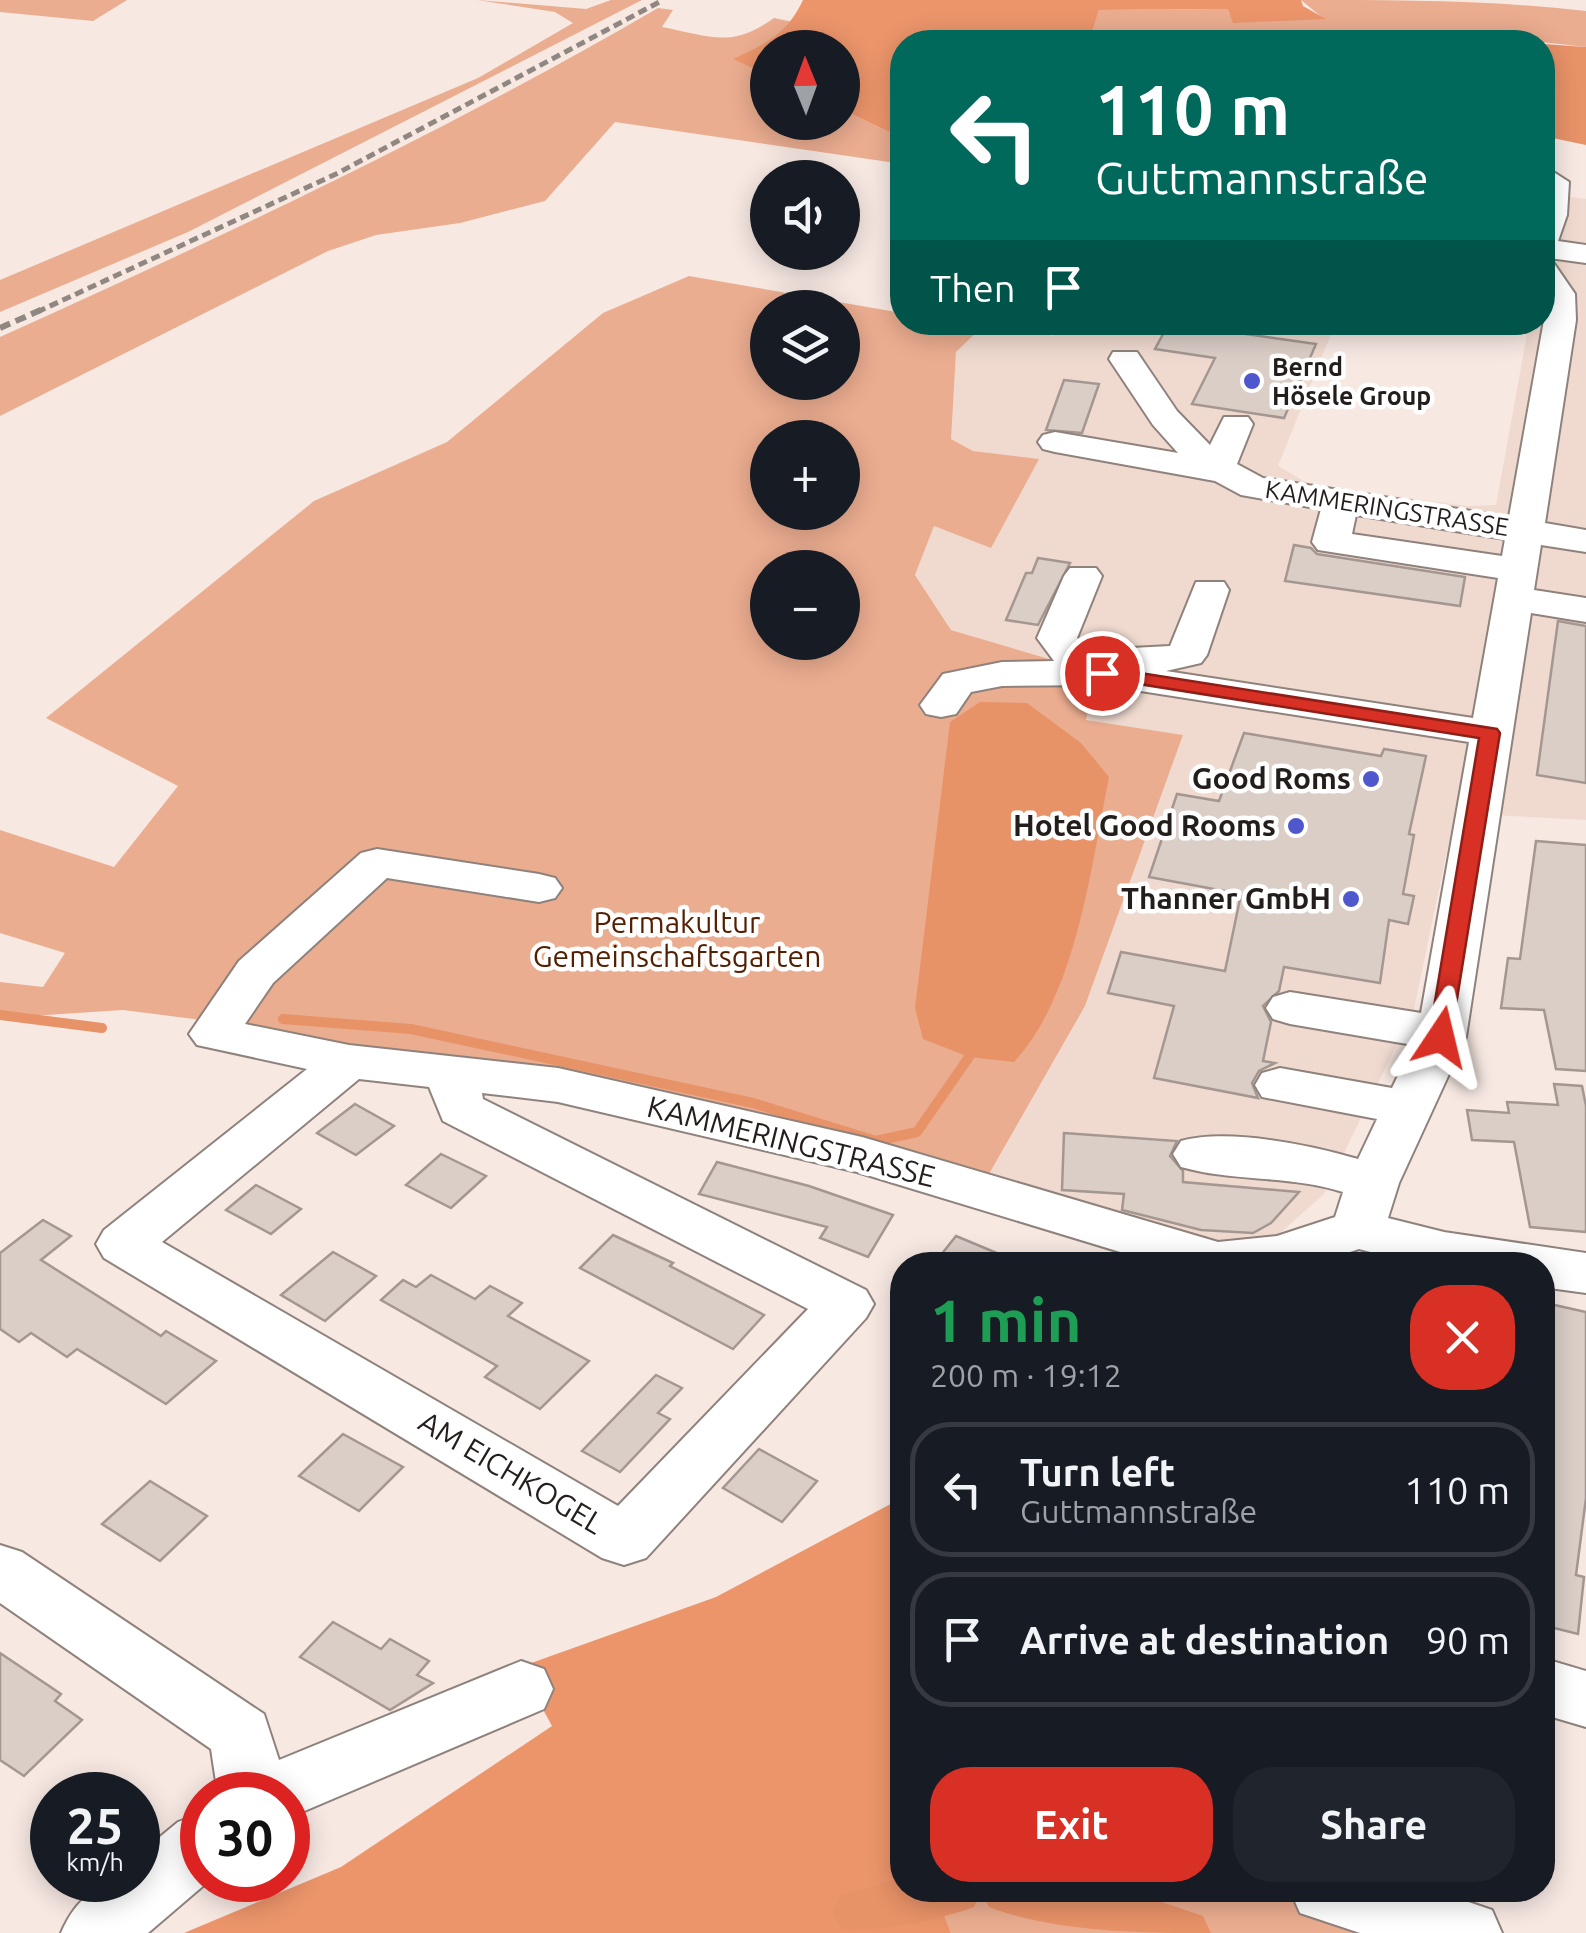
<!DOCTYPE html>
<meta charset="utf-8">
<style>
body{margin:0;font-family:Ubuntu,sans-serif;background:#20242c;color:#f1f3f6;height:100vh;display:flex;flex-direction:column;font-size:38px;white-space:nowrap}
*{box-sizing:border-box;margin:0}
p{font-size:32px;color:#9ea1a6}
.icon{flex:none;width:55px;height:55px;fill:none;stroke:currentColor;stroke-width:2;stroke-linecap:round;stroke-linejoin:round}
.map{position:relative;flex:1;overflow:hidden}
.side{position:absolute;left:890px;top:1252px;width:665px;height:650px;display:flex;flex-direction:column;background:#171b24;border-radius:40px;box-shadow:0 5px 25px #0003}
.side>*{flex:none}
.top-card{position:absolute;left:890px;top:30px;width:665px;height:305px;border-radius:40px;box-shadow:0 5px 25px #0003;background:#00695c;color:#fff;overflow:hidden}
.needle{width:65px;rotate:359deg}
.fabs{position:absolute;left:750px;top:30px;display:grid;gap:20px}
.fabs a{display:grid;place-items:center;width:110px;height:110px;border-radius:50%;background:#171b24;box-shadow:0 5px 25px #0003;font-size:50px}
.speed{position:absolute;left:30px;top:1772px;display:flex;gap:20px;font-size:50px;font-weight:700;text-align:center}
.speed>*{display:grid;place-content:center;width:130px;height:130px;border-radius:50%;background:#171b24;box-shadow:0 5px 25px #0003;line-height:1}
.speed small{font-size:25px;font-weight:400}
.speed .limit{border:15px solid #d22;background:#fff;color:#111}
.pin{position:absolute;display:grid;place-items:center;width:85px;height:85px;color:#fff;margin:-42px;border:5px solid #fff;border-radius:50%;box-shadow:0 2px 10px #0007}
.me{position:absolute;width:110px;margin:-55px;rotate:10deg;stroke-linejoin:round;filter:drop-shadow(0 0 8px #0008)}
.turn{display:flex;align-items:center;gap:35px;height:210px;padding:0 40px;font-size:45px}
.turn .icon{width:130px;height:130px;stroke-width:2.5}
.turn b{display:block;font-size:70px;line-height:85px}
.then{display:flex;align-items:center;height:95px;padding:0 40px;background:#0003;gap:20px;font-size:38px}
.round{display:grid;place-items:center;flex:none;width:105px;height:105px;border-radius:40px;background:#20242c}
.overview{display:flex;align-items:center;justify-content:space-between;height:170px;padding:0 40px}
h1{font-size:60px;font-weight:600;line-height:75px;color:#1e9e55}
.action{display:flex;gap:20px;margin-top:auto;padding:20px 40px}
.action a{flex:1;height:115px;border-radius:40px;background:#d93025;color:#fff;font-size:40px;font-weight:600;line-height:115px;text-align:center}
.action a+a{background:#20242c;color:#f1f3f6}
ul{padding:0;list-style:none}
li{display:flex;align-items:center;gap:30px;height:135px;margin:0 20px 15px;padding:0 20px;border:5px solid #363941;border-radius:40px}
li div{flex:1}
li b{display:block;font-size:38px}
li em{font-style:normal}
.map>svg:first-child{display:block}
.built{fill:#f0dad0}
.green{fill:#ebad90;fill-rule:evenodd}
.forest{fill:#ec956b}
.water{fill:#e89268}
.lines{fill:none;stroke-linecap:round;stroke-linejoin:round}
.stream{stroke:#e89268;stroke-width:10}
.canal{fill:#e89268;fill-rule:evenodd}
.building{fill:#dbcec7;stroke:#a49791;stroke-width:2.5}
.minor-casing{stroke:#8f827c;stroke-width:4}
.minor{fill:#fff;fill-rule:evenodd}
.rail-far1{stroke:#918782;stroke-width:5;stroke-dasharray:9 5;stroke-linecap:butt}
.rail{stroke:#918782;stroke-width:6;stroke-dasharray:11 6;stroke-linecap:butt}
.route{fill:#d93025;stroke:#8d1f18;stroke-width:2.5}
.poi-dot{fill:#4f57cd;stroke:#fff;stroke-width:4}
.labels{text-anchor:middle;stroke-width:9;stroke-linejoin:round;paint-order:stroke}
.far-poi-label{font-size:25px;font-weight:bold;fill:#231e1c;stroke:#fff;text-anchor:start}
.far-street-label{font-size:25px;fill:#231e1c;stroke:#fff}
.poi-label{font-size:30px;font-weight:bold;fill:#231e1c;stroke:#fff;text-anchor:end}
.park-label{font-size:30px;fill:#541e00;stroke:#fff}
.street-label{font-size:30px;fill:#231e1c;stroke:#fff}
</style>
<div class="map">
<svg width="1586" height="1933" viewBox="0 0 1586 1933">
<rect width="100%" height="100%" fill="#f7e8e2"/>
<!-- built -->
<polygon class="built" points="1543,193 1586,199 1586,820 1455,813 1414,1009 1324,1194 1269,1243 1202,1240 989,1174 1085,1006 1183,735 1085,720 1049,659 951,630 915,575 934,525 1039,460 973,451 950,439 956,352 982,327 1053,336 1054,323 1253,322 1331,334 1278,466 1309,484 1467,506 1496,505 1529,323 1542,322"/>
<!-- green -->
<g class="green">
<polygon points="0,0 127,0 93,21 0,12"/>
<polygon points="477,0 586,9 611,0 642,0 188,232 0,312 0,280 478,78 573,23 555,12"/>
<path d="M1301 0C1397 0 1491 0 1586 11V47L1542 42H1388L1309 35 1277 42H1184L1090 34 1099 10 1228 9 1324 19Z"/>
<path d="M658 8 673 10 662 27C710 36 731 49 774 18L793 22 775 40 734 59 767 75 768 122H842L843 110 902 138V168L896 163 615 122 545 201 460 223 376 235 328 251 0 416V337C224 236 445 132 658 8Z"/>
<path d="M689 276 902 313V322L982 327 956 352 951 439 973 451 1039 459 991 548 934 526 915 575 951 630 1049 659 1093 690 1086 720 1183 735 1085 1006 989 1174 531 1069 278 1040 194 1019 123 1010 0 1018V982L43 987 65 953 0 933V830L114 867 178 786 46 718 314 501 447 442 603 313ZM768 308H842V382H768ZM768 438H842V512H768ZM768 568H842V642H768Z"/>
<polygon points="935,1890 1263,1890 1391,1933 951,1933"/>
</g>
<!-- forest -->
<g class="forest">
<path d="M803 0H1301L1303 6 1326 19 1233 23 1228 9 1099 10 1091 34 1185 41 902 42V138L843 110 842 48H768L767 75 733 59C766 44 787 34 803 0Z"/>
<polygon points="902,1498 902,1890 935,1890 951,1933 184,1933 341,1867 552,1726 520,1667 716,1597"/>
</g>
<!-- water -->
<g class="water">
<polygon points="1543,44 1586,47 1586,145 1543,136"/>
<path d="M980 702 1027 703 1081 743 1109 777C1091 866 1077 994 1014 1062L969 1057 923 1039 915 1008 950 722Z"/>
</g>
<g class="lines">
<!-- stream -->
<g class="stream">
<polyline points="0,1015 102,1028"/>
<polyline points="283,1019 411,1029 753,1103 876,1141 917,1132 969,1057"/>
</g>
<!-- canal -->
<path class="canal" d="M902 1878V1890H1126L1203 1916 1211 1933C1141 1933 1055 1932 989 1907L981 1890 974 1907C939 1920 877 1933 841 1929L833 1912 841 1895Z"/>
</g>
<!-- building -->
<g class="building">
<polygon points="1169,323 1316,344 1284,418 1192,404 1215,358 1155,349"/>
<polygon points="1064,380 1099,384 1082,433 1046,430"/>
<polygon points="1294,545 1311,548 1317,554 1465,577 1460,606 1285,581"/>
<polygon points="1038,558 1070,563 1038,625 1006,620 1026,573 1032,573"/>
<polygon points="1558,621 1586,626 1586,783 1537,775"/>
<polygon points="1244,733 1381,756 1384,749 1426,756 1409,834 1414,835 1403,894 1414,896 1408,924 1389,920 1380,983 1284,967 1279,991 1263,1006 1271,1022 1263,1061 1275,1063 1259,1071 1252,1083 1258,1098 1154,1078 1174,1006 1108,993 1121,952 1225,971 1241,894 1149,877 1177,794 1219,801"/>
<polygon points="1536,841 1586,845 1586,1071 1556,1069 1544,1010 1501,1008 1508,958 1520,959"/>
<polygon points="1554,1084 1582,1086 1586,1106 1586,1232 1530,1227 1514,1142 1472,1140 1467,1110 1509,1113 1507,1102 1558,1105"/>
<polygon points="355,1104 394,1126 356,1155 317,1133"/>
<polygon points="1064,1133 1177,1141 1170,1156 1183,1171 1183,1182 1299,1192 1271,1223 1253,1233 1201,1230 1130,1212 1122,1210 1124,1194 1062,1190"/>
<polygon points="441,1154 486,1176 451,1208 406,1185"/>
<polygon points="717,1162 809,1186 893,1215 868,1257 820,1238 827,1227 699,1194"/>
<polygon points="256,1185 301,1209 271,1234 226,1210"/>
<polygon points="43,1220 71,1236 41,1260 161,1336 166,1331 216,1361 166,1404 77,1349 67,1357 31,1333 19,1342 0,1329 0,1253"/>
<polygon points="613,1235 673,1263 670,1266 764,1315 733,1349 580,1268"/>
<polygon points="956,1236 1023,1264 1023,1265 933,1265"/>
<polygon points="333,1252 376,1276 325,1321 281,1295"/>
<polygon points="431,1275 475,1299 490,1286 522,1303 508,1316 589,1361 540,1409 485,1377 497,1366 381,1300 403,1280 416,1287"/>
<polygon points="1550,1304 1586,1312 1586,1498 1576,1575 1584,1577 1578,1634 1542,1625 1542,1308 1548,1310"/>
<polygon points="656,1375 682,1388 658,1413 670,1419 620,1472 582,1451"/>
<polygon points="343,1434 403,1467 359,1511 299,1476"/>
<polygon points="759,1449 817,1481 782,1522 723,1488"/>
<polygon points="150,1481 207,1516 160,1561 102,1524"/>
<polygon points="333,1622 381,1649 390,1639 429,1661 417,1675 433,1683 390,1710 300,1657"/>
<polygon points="0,1653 61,1694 55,1701 82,1720 24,1776 0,1760"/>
</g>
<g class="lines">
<!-- minor casing -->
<g class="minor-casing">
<g id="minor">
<polygon points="1555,173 1569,182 1567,215 1558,241 1586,245 1586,263 1542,257 1542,179"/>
<path d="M1542 260 1553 262 1575 294 1576 320 1545 523 1586 530V552L1541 545 1534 590 1586 598V622L1531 613 1466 1037 1399 1183 1388 1218 1444 1232 1586 1253V1293L1542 1287V1265H1420L1359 1249 1311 1265H1163L857 1172 558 1102 482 1093 483 1099 866 1290 874 1304 866 1318 646 1558 624 1565 602 1558 104 1258 96 1244 104 1230 307 1069 197 1045 189 1034 239 961 361 853 377 849 539 874 555 878 562 888 555 898 539 902 387 878 273 983 245 1024 349 1045 558 1068 862 1137 1218 1242 1277 1236 1335 1217 1343 1192C1290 1175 1234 1182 1181 1167L1173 1154 1181 1141C1229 1128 1310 1145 1358 1159L1377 1119 1262 1097 1255 1085 1262 1073 1280 1068 1392 1088 1413 1045 1290 1024 1273 1019 1266 1008 1273 997 1290 992 1421 1013 1469 742 1102 685 1002 686 971 692 956 714 941 717 926 714 920 705 943 674 1002 662 1054 661 1037 638 1064 576 1070 568H1096L1102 576 1077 638 1106 659 1112 649 1170 646 1196 582H1224L1229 590 1207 655 1201 663 1166 671 1473 718 1498 578 1318 550 1312 542 1321 509 1241 495 1215 481 1055 452 1043 449 1038 442 1043 435 1055 432 1178 453 1153 425 1109 359 1113 352H1137L1177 411 1210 445 1224 417H1248L1253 424 1237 464 1263 478 1509 517 1544 320ZM1356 515 1505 539 1502 556 1352 534ZM359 1079 429 1087 443 1121 808 1309 618 1506 162 1242Z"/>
<polygon points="0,1545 22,1552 264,1714 279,1760 521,1661 544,1669 553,1689 544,1709 288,1818 288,1795 218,1795 211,1749 0,1603"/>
<polygon points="1542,1658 1586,1671 1586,1727 1542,1714"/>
<path d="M202 1813V1880H210L148 1933H61C76 1898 99 1880 138 1880V1855L178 1822Z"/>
<polygon points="1290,1890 1433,1890 1492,1910 1502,1933 1360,1933 1300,1913"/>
</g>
</g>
<!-- minor -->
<use href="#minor" class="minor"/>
<!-- rail-far1 -->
<polyline class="rail-far1" points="37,312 336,174 663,0"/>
<!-- rail -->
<polyline class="rail" points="0,328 43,309"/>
</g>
<!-- route -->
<polygon class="route" points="1102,667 1497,729 1500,733 1450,1042 1433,1042 1429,1037 1479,738 1095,677 1092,673"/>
<!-- markers -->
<g class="poi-dot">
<circle cx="1252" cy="381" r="10"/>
<circle cx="1371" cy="779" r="10"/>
<circle cx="1296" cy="826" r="10"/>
<circle cx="1351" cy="899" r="10"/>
</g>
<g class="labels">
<!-- far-poi labels -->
<g class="far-poi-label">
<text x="1272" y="376">Bernd<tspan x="1272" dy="29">Hösele Group</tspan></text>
</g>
<!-- far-street labels -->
<g class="far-street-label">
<text transform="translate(1387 508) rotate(9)" y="9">KAMMERINGSTRASSE</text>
</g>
<!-- poi labels -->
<g class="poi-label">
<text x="1351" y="789">Good Roms</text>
<text x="1276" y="836">Hotel Good Rooms</text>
<text x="1331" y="909">Thanner GmbH</text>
</g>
<!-- park labels -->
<g class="park-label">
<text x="677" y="933">Permakultur<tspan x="677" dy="34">Gemeinschaftsgarten</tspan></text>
</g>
<!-- street labels -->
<g class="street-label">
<text transform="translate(791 1142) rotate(14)" y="10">KAMMERINGSTRASSE</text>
<text transform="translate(511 1473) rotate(31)" y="10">AM EICHKOGEL</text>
</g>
</g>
</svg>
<div class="fabs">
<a><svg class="needle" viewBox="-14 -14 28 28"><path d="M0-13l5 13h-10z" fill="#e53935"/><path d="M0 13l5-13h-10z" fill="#9ea1a6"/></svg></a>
<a><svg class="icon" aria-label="sound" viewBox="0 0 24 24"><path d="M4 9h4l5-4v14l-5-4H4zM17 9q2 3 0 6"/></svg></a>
<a><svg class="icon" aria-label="layers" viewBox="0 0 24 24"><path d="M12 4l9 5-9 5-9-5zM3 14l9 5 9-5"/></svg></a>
<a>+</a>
<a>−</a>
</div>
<div class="speed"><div>25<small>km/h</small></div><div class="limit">30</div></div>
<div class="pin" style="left:1102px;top:673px;background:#d93025"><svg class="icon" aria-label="arrive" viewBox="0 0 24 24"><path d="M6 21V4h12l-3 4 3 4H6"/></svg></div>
<svg class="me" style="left:1441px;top:1037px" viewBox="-20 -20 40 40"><path d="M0-17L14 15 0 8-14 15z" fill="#d93025" stroke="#fff" stroke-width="4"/></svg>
<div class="top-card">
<div class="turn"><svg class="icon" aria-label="left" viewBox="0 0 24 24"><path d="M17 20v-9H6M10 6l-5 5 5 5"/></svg><div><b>110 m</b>Guttmannstraße</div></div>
<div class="then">Then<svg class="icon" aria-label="arrive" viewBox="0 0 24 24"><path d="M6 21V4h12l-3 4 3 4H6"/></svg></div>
</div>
<section class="side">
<div class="overview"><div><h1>1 min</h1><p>200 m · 19:12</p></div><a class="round" style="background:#d93025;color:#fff"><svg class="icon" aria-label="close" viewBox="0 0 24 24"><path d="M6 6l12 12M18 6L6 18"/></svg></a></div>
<ul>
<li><svg class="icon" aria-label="left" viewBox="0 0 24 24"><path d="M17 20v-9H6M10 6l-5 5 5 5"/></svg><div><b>Turn left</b><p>Guttmannstraße</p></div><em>110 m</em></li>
<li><svg class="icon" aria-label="arrive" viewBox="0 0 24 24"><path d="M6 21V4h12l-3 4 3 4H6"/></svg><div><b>Arrive at destination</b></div><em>90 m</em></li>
</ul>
<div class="action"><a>Exit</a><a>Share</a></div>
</section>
</div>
